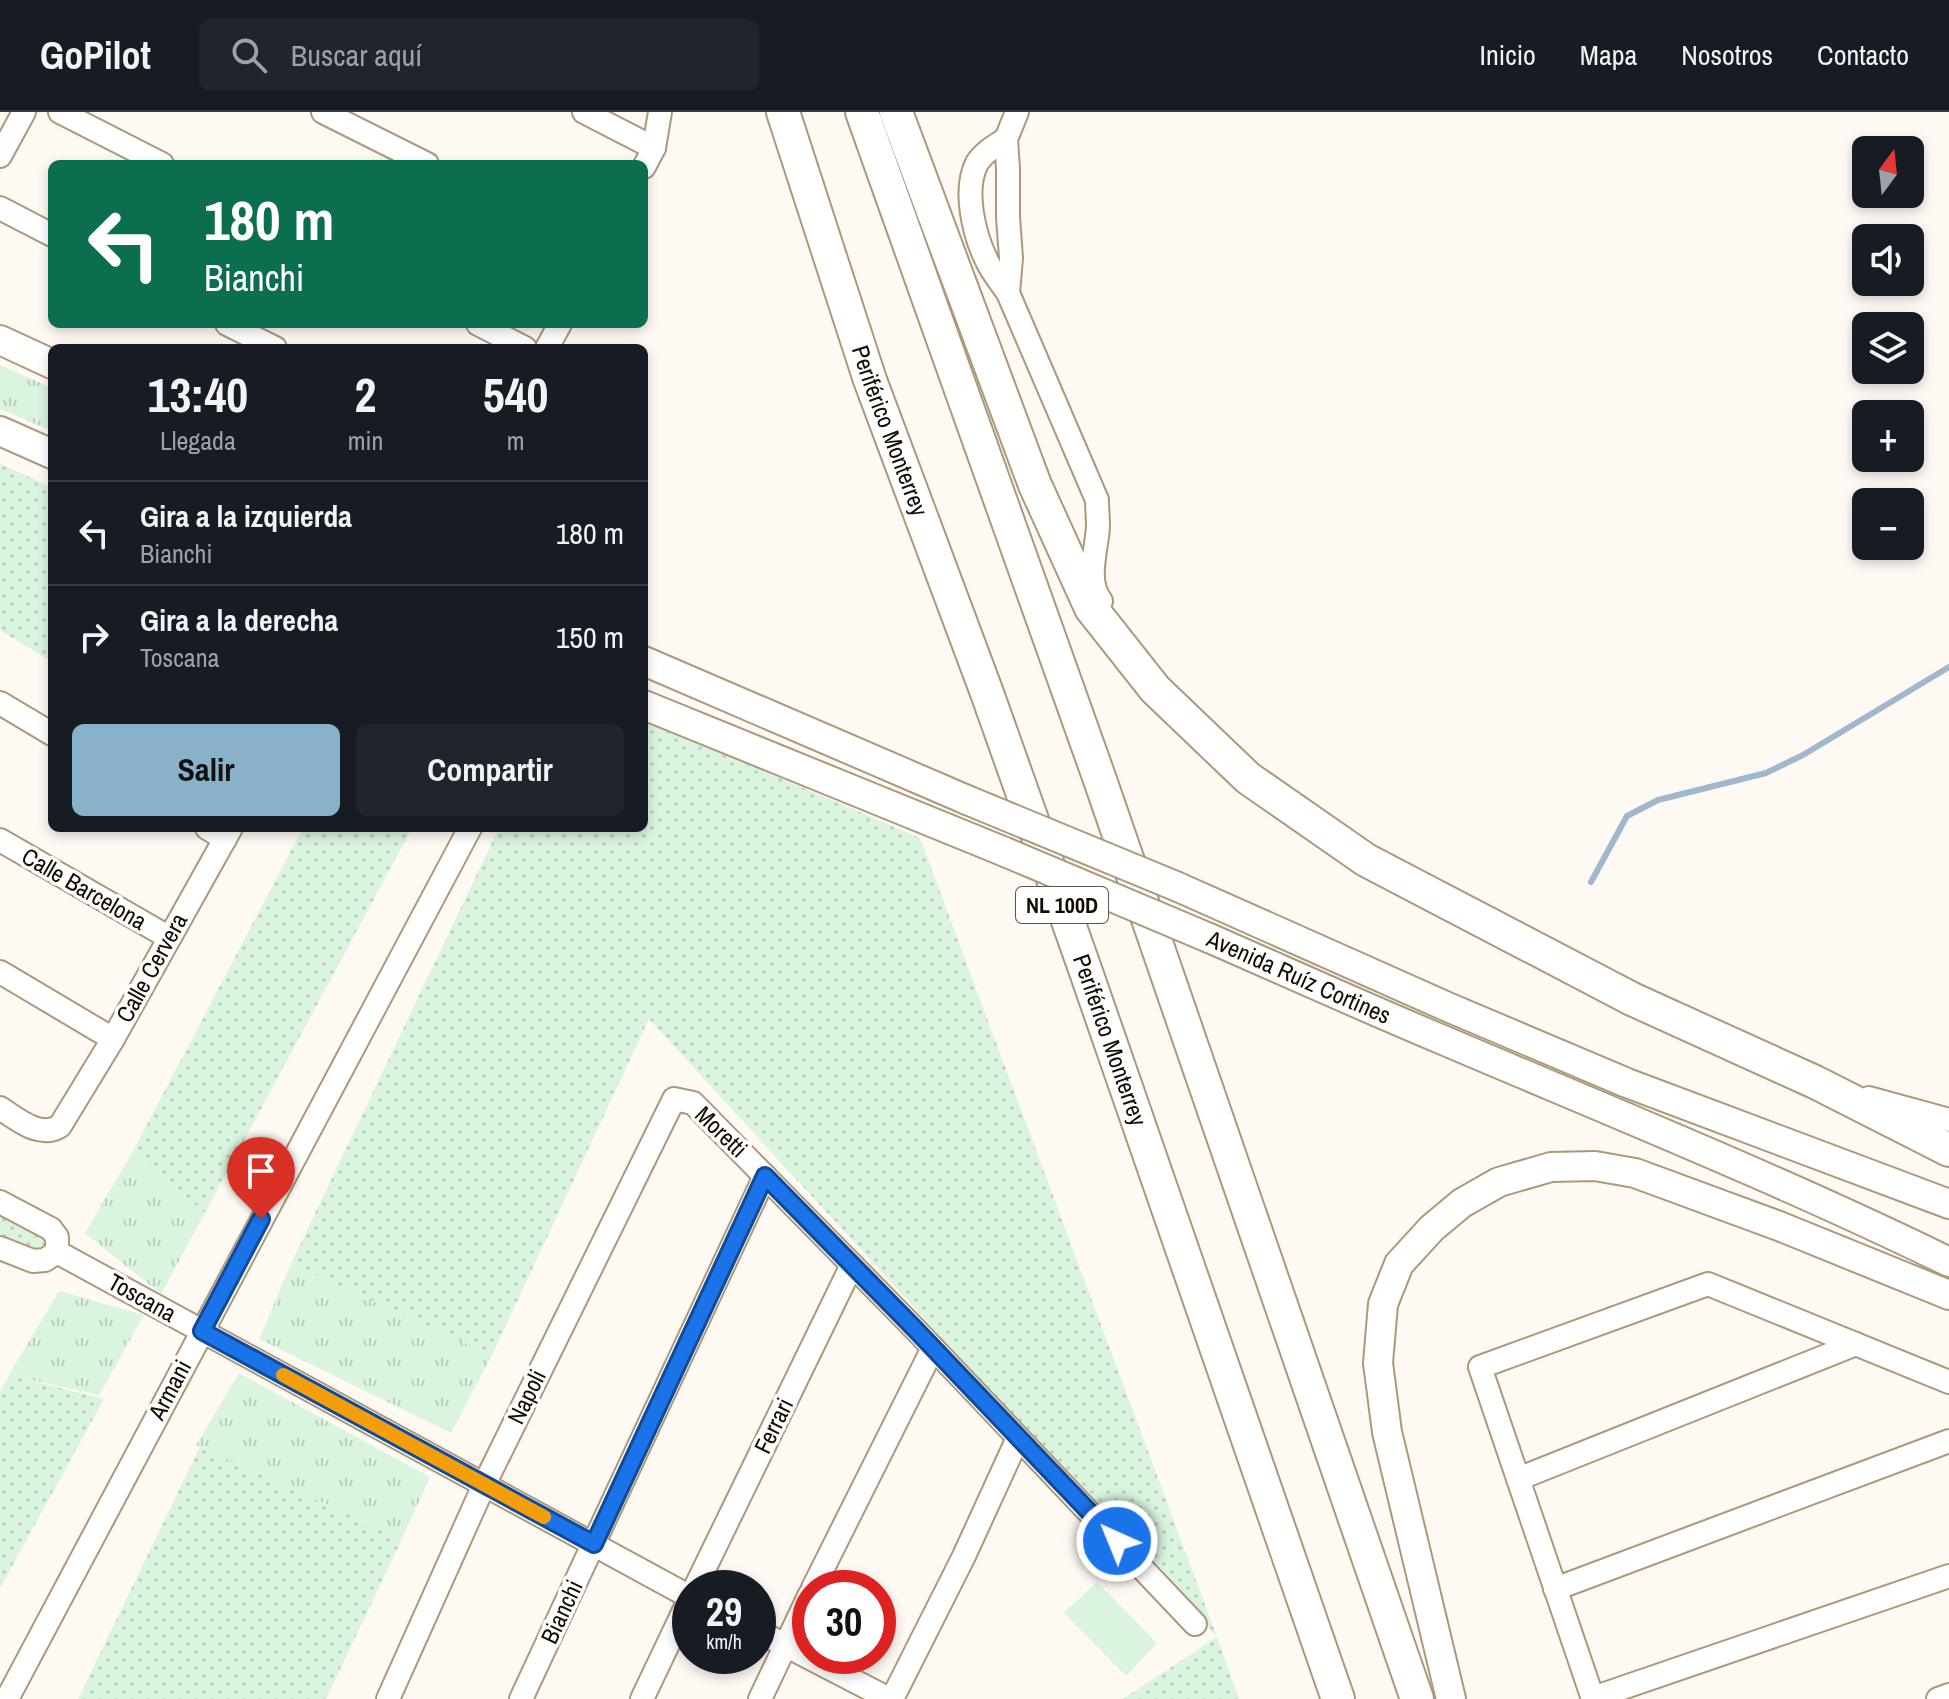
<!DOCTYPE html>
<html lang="es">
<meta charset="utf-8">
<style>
body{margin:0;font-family:"Archivo Narrow",sans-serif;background:#20242c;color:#f1f3f6;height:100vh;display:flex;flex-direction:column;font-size:30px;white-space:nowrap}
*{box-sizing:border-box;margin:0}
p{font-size:26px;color:#9ea1a6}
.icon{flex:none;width:44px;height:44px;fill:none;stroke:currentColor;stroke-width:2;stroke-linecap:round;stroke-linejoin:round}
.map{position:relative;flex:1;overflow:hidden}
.drawer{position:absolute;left:48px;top:232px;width:600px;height:488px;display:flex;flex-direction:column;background:#171b24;border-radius:12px;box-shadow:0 4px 12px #0003}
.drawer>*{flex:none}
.hud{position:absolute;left:48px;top:48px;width:600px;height:168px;border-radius:12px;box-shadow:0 4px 12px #0003;background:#0b6e4f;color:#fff;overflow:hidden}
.needle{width:52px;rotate:15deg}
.fabs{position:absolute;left:1852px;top:24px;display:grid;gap:16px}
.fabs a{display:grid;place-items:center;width:72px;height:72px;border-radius:12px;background:#171b24;box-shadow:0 4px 12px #0003;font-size:40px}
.speed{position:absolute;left:672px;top:1458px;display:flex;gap:16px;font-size:40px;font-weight:700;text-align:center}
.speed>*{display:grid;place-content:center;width:104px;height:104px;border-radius:50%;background:#171b24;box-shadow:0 4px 12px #0003;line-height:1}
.speed small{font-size:20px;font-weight:400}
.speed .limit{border:12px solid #d22;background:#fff;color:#111}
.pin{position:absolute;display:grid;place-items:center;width:68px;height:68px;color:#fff;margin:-82px -34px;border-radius:50% 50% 50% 0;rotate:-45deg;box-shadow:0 0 8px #0007}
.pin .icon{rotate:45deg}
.me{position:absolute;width:88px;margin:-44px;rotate:316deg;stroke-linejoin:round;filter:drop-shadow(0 0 6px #0008)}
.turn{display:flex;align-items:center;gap:28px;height:168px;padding:0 24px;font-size:36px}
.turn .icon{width:104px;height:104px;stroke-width:2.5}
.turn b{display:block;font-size:56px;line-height:68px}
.eta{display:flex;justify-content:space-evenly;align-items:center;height:136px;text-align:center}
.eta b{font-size:48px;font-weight:800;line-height:56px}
.primary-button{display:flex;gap:16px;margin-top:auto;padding:16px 24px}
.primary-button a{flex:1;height:92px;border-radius:12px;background:#87b2c9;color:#111;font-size:32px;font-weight:800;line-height:92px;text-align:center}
.primary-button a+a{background:#20242c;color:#f1f3f6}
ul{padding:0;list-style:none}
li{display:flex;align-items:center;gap:24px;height:104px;padding:0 24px;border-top:2px solid #363941}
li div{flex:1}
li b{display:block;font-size:30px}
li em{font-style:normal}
header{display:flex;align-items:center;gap:48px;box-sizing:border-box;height:112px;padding:0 40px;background:#171b24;border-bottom:2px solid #363941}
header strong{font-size:38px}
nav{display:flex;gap:44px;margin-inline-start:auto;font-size:28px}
.search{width:560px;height:72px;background:#20242c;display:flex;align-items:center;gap:20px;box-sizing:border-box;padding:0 28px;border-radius:12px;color:#9ea1a6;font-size:30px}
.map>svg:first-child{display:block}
.grass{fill:url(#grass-dots)}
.park{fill:url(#park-tufts)}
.pitch{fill:#daf4df}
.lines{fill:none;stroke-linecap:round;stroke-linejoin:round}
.stream{stroke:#a1b7cd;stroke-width:6}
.minor-casing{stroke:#ad997a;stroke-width:26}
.major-casing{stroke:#ad997a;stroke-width:32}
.highway-casing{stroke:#ad997a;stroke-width:36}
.minor{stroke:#fff;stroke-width:22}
.major{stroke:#fff;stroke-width:28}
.highway{stroke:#fff;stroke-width:32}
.major-bridge-casing{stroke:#ad997a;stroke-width:32;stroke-linecap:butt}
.major-bridge{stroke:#fff;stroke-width:28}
.route-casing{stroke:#114b97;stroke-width:20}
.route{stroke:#1a73e8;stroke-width:14}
.slow{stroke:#f59e0b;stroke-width:14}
.labels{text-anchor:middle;stroke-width:7;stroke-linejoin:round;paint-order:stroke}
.shield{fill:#fff;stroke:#5a554f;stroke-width:2}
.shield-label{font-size:22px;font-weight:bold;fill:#130c03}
.street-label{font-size:24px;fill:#130c03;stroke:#fff}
</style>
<header>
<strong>GoPilot</strong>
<div class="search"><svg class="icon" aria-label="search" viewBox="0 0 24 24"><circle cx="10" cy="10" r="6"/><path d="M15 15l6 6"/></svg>Buscar aquí</div>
<nav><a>Inicio</a><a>Mapa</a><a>Nosotros</a><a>Contacto</a></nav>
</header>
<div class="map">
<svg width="1949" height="1587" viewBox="0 0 1949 1587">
<defs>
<pattern id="grass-dots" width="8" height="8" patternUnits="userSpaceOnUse" patternTransform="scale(2)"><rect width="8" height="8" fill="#daf4df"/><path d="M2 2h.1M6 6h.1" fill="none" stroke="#bad0be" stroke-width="1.8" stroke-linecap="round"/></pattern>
<pattern id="park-tufts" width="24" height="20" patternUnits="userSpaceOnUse" patternTransform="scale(2)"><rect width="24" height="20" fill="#daf4df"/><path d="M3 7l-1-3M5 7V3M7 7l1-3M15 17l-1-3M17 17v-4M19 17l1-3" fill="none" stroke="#bad0be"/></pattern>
</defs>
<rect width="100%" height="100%" fill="#fef9f3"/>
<!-- grass -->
<g class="grass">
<polygon points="0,352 52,375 52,550 0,518"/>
<polygon points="644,607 920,726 1217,1525 1239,1587 1123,1587 1217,1525 649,907 492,1243 291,1152 499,716 644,716"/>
<polygon points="303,716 412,716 205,1101 133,1039"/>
<polygon points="0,1103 39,1124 44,1128 44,1133 40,1138 13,1129 0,1122"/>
<polygon points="9,1263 104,1287 0,1476 0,1280"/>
<polygon points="200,1335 402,1427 326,1587 78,1587"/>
</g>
<!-- park -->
<g class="park">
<polygon points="0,253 52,276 52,319 0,297"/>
<polygon points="133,1039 205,1101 161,1182 85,1121"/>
<polygon points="291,1152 492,1243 451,1321 259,1227"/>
<polygon points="59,1179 144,1203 99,1283 9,1263"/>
<polygon points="239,1261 430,1365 402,1427 196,1333"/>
</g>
<!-- pitch -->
<polygon class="pitch" points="1097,1470 1157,1531 1126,1564 1064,1501"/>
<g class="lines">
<!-- stream -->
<polyline class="stream" points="1591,770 1627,704 1658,688 1766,661 1803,643 1949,555"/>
<!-- minor casing -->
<g class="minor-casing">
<g id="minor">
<polyline points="60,0 162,52"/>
<polyline points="323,0 427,52"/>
<polyline points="584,0 654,36"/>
<path d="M1006 27C995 34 984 40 977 51 963 78 974 123 987 149 992 160 1001 171 1008 181L1097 388C1097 396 1098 405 1098 414 1097 438 1085 468 1101 489"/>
<polyline points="0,44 24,0"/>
<polyline points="644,55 654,36 660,0"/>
<polyline points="0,96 52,123"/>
<polyline points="1008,181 1011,146 1008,105 1008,57 1006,27 1017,0"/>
<polyline points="227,212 275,236"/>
<polyline points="478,212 525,236"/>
<polyline points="547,236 560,212"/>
<polyline points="0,591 52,622"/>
<polyline points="207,716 225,727"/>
<polyline points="0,728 168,825"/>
<polyline points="0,860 113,927"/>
<polyline points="1869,986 1949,1008"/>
<path d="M0 996C17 1007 40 1027 60 1014L113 927 231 716"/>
<polyline points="0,1090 51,1117 57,1125 57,1140"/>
<polyline points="0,1136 33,1149 45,1148 57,1140"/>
<polyline points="57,1140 690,1485"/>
<polyline points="1518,1367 1856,1232"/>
<polyline points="695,1476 852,1153"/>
<polyline points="813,1476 933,1236"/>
<polyline points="1555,1477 1949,1329"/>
<polyline points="758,1519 889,1587"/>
<polyline points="1593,1586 1949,1464"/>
<polyline points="7,1587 470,716"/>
<polyline points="388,1587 484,1373 674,987 693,991 916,1218 1195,1512"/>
<polyline points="521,1587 765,1064"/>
<polyline points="642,1587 690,1486"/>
<polyline points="760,1587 810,1482"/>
<polyline points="892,1587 964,1444 1018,1326"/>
<polyline points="1593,1587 1480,1255 1708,1172 1949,1270"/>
<polyline points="1938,1587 1949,1583"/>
</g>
</g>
<!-- major casing -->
<g class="major-casing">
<g id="major">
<polyline points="0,228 52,252"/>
<polyline points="0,319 52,342"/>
<polyline points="644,549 967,688"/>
<polyline points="644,593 1005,740"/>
<polyline points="1178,775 1450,896 1627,971 1949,1092"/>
<path id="s1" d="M1209 826C1287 860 1364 895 1443 928 1612 1000 1783 1069 1949 1150"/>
<polyline points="1451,1587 1387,1320 1378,1251 1383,1192 1399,1152 1432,1116 1462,1091 1499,1070 1551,1055 1595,1054 1635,1061 1779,1114 1949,1183"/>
</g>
</g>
<!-- highway casing -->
<g class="highway-casing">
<g id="highway">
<path id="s2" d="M783 0 870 268 987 581 1085 857 1338 1587"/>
<polyline points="862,0 1099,665 1417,1587"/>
<polyline points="896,0 1035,373 1091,496 1155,577 1248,666 1366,748 1632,887 1815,970 1949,1038"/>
</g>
</g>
<!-- minor -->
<use href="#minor" class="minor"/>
<!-- major -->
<use href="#major" class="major"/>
<!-- highway -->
<use href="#highway" class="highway"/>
<!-- major-bridge casing -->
<g class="major-bridge-casing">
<g id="major-bridge">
<polyline points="967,688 1178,775"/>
<polyline points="1005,740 1209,826"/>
</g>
</g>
<!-- major-bridge -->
<use href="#major-bridge" class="major-bridge"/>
</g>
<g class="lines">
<!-- route casing -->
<g class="route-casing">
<polyline id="route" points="261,1107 202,1219 594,1432 765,1064 916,1218 1117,1429"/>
</g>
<!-- route -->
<use href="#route" class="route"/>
<!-- slow -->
<polyline class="slow" points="283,1263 544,1405"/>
</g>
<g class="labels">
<!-- shield labels -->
<rect class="shield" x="1016" y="775" width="92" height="36" rx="6"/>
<g class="shield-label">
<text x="1062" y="801">NL 100D</text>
</g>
<!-- street labels -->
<g class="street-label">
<text dy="8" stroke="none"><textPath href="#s2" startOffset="336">Periférico Monterrey</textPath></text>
<text transform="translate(84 777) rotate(30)" y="8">Calle Barcelona</text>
<text transform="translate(152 856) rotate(-61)" y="8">Calle Cervera</text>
<text dy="8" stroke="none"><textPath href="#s1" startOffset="98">Avenida Ruíz Cortines</textPath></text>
<text dy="8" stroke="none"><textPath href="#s2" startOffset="984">Periférico Monterrey</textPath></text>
<text transform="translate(721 1020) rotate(44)" y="8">Moretti</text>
<text transform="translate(142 1186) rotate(29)" y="8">Toscana</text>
<text transform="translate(170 1278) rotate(-62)" y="8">Armani</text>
<text transform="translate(527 1285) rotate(-64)" y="8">Napoli</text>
<text transform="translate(774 1314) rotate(-64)" y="8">Ferrari</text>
<text transform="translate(562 1500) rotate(-65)" y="8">Bianchi</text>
</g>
</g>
</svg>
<div class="fabs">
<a><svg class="needle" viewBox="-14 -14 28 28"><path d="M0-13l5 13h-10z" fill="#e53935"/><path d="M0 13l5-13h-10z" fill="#9ea1a6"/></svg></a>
<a><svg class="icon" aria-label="sound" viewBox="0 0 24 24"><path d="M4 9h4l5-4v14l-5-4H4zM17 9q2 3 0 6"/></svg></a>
<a><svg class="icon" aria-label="layers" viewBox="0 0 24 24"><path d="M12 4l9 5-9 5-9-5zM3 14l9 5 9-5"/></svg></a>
<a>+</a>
<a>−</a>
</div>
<div class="speed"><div>29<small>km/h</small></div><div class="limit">30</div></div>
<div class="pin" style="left:261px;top:1107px;background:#d93025"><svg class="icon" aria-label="arrive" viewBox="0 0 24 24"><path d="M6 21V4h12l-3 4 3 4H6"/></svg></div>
<svg class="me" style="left:1117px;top:1429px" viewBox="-20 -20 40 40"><circle r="17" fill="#1a73e8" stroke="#fff" stroke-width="3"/><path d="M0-11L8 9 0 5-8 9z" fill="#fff"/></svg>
<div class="hud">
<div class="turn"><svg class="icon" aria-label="left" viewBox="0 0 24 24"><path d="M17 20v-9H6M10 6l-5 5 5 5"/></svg><div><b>180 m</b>Bianchi</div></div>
</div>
<section class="drawer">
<div class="eta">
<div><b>13:40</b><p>Llegada</p></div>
<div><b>2</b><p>min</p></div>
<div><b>540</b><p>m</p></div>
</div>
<ul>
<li><svg class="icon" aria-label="left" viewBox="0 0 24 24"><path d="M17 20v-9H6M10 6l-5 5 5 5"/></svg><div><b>Gira a la izquierda</b><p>Bianchi</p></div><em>180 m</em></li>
<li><svg class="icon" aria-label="right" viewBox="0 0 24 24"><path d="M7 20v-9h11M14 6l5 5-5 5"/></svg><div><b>Gira a la derecha</b><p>Toscana</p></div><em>150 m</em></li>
</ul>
<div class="primary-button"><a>Salir</a><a>Compartir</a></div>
</section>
</div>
